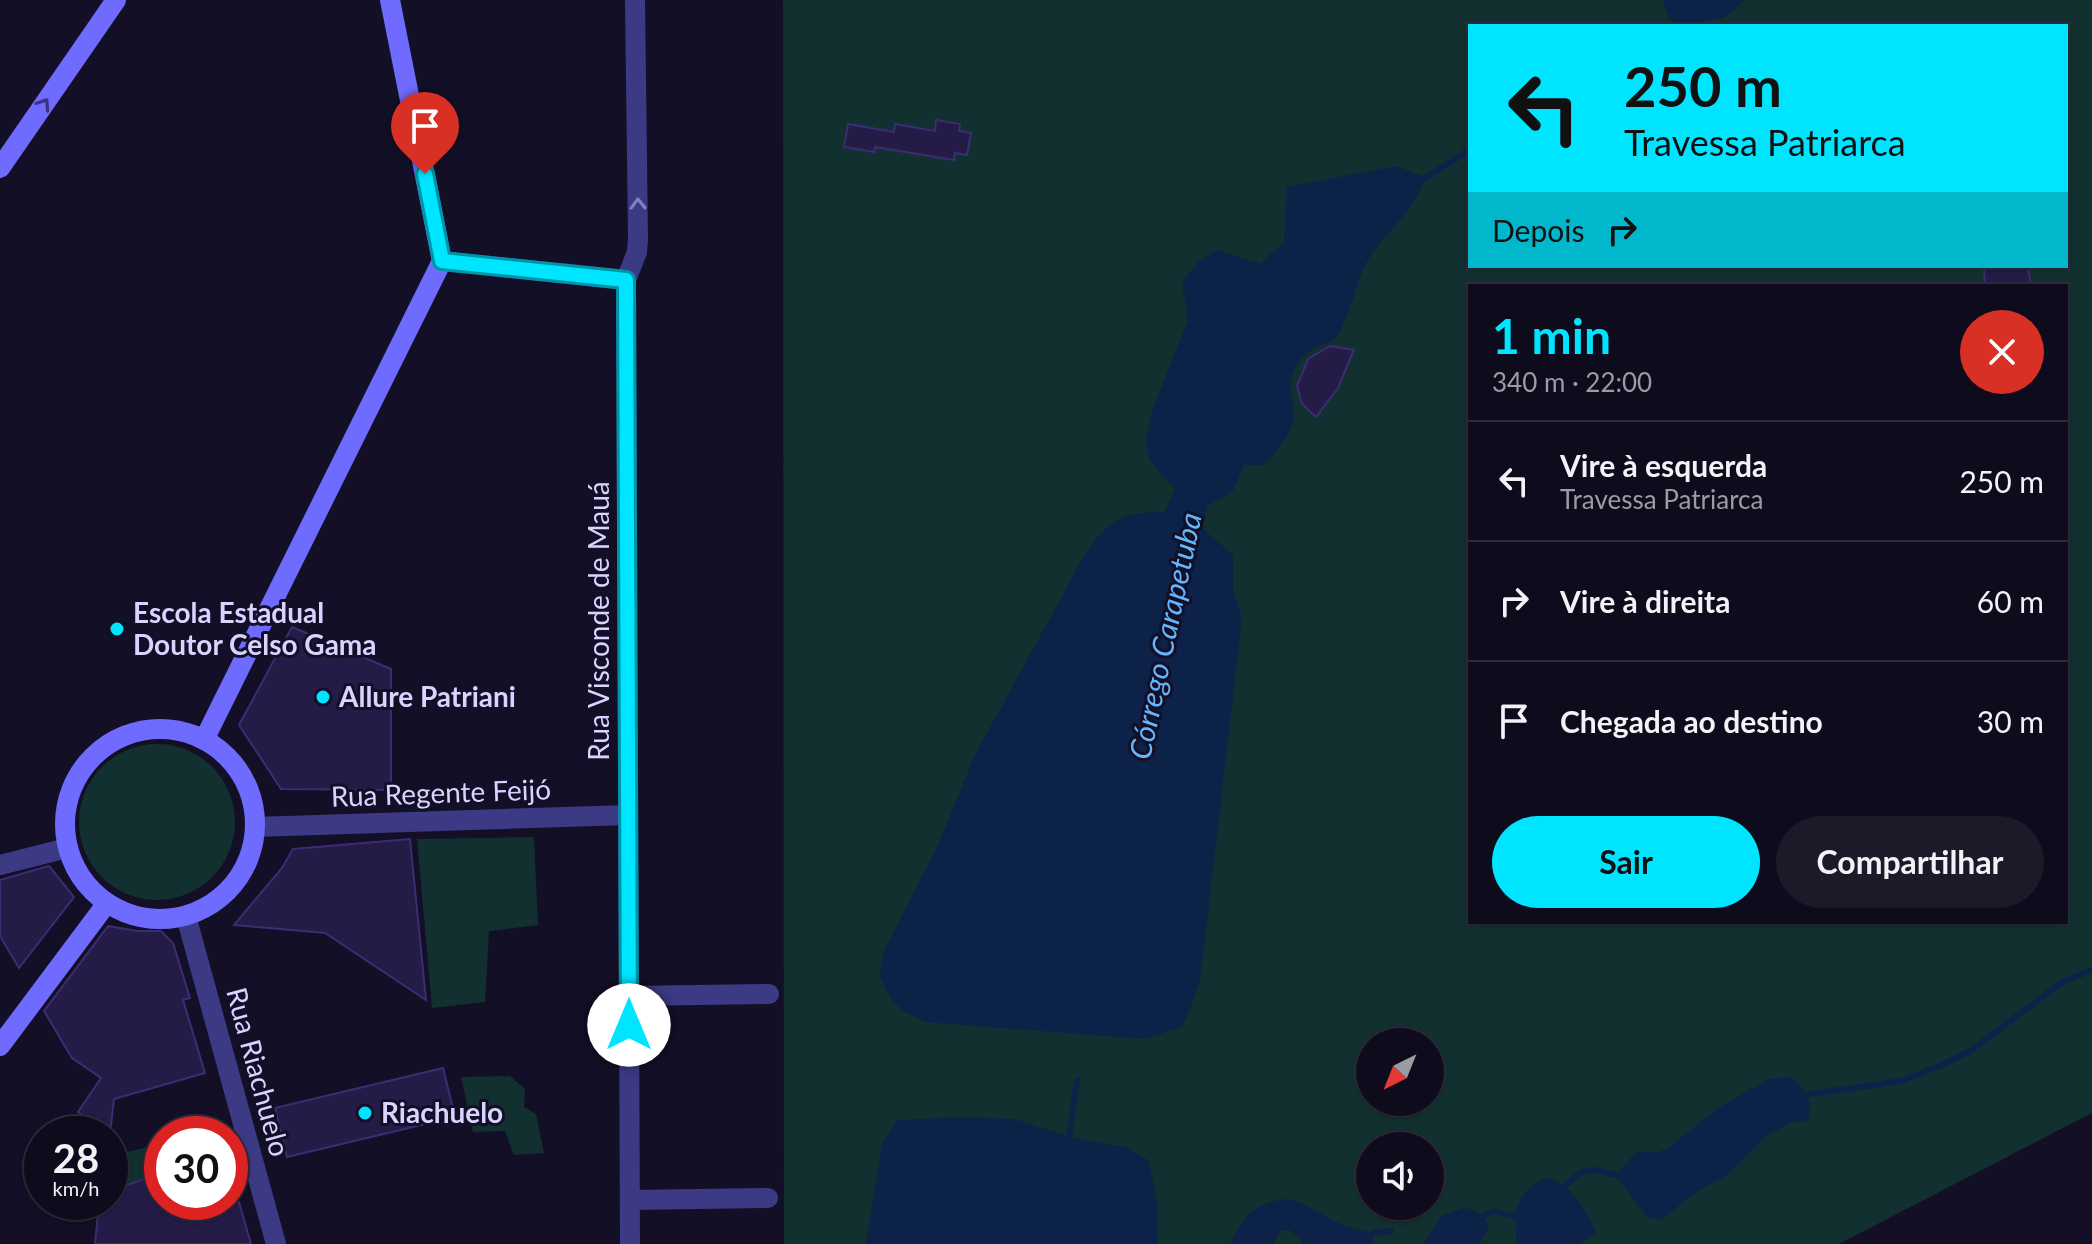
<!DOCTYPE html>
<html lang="pt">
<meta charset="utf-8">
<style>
body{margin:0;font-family:Lato,sans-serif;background:#1c1929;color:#f1f3f6;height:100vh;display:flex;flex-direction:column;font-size:30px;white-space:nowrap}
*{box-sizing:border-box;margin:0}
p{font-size:26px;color:#9b9ba3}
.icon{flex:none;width:44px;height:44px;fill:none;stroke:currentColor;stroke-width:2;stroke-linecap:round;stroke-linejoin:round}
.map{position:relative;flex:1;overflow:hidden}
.side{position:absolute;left:1468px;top:284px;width:600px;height:640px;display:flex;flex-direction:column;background:#0e0b1c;border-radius:0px;box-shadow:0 2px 6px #0004,0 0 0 2px #2e2b3b}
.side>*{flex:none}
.hud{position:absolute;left:1468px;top:24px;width:600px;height:244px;border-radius:0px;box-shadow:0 2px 6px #0004,0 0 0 2px #2e2b3b;background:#00e5ff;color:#111;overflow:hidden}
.needle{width:52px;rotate:223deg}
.fabs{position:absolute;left:1356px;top:1028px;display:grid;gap:16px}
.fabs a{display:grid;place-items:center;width:88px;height:88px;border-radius:50%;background:#0e0b1c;box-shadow:0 2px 6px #0004,0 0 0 2px #2e2b3b;font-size:40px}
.speed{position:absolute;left:24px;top:1116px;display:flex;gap:16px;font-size:40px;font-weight:700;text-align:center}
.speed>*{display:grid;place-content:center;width:104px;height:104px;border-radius:50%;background:#0e0b1c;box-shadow:0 2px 6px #0004,0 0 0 2px #2e2b3b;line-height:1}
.speed small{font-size:20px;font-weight:400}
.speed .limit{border:12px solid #d22;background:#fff;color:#111}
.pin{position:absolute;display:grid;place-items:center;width:68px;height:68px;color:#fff;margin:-82px -34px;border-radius:50% 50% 50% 0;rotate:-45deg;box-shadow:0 0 8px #0007}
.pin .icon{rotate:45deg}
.me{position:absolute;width:88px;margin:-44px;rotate:0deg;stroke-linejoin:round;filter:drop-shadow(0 0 6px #0008)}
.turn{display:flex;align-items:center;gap:28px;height:168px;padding:0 24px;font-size:36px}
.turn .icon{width:104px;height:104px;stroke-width:2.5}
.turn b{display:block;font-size:56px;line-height:68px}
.then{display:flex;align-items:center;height:76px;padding:0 24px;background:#0003;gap:16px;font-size:30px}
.round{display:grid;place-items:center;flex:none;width:84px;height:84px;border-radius:42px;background:#1c1929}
.overview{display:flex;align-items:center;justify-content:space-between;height:136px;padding:0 24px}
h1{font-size:48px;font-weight:700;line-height:60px;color:#00e5ff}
.primary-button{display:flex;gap:16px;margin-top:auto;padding:16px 24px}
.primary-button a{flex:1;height:92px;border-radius:48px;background:#00e5ff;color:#111;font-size:32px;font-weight:700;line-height:92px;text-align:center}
.primary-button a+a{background:#1c1929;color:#f1f3f6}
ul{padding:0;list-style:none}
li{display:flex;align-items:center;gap:24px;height:120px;padding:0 24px;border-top:2px solid #2e2b3b}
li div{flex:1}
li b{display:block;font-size:30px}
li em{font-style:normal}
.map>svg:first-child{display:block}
.green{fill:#12302f;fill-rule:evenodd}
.water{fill:#0c2248}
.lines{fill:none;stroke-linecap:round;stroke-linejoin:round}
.stream{stroke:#0c2248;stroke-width:6}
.building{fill:#241b47;stroke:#3b2d73;stroke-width:2}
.street{stroke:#3d3a85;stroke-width:20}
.secondary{stroke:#6f6bff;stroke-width:20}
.oneway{stroke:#38347d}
.oneway2{stroke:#837fbc}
.route-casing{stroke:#0095a6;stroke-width:20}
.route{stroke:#00e5ff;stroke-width:14}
.poi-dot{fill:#00e5ff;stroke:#130f26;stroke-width:3}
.labels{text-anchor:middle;stroke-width:6;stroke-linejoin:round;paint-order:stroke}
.poi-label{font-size:28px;font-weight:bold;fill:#d9d4ff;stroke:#130f26;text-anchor:start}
.street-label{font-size:28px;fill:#d9d4ff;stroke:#130f26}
.water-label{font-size:30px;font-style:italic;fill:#62b6ff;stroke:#130f26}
</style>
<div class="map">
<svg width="2092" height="1244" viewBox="0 0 2092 1244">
<rect width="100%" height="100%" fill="#130f26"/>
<!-- green -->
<g class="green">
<path d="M783 0H2092V1113L1839 1244H784ZM1470 26H2066V266H1470ZM1470 286H2066V922H1470ZM1370 1042H1430V1102H1370ZM1370 1146H1430V1206H1370Z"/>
<circle cx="157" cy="822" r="78"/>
<polygon points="534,837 538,925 489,931 485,1002 432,1008 417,839"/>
<polygon points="510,1076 525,1089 524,1107 536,1114 544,1153 514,1155 505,1131 473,1132 461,1077"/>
<polygon points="148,1147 152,1160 162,1158 162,1173 110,1191 110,1156"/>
</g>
<!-- water -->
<g class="water">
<path d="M1663 0H1745C1739 5 1732 14 1725 17 1719 20 1712 18 1706 20 1683 29 1668 27 1663 0Z"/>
<path d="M1396 166 1425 177C1417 210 1383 233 1366 263 1356 282 1347 330 1332 341 1328 344 1324 344 1320 345 1309 350 1299 359 1294 371 1288 385 1293 398 1294 413 1295 432 1276 452 1264 465H1244L1233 491 1207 506 1203 529 1233 555V591L1242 618 1200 982 1183 1026 1145 1039 925 1022 903 1011 890 997 880 976 884 951 939 843 974 757 1084 556C1109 518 1120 513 1164 512L1175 489 1150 461 1146 443 1151 414 1188 320 1182 282 1198 262 1218 250 1260 264 1284 242 1287 187Z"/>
<path d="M1790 1077C1806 1089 1814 1099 1808 1120L1789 1123 1765 1137 1727 1175 1696 1192 1661 1220 1647 1217 1616 1176 1636 1152H1658L1667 1149 1718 1108 1768 1079Z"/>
<polygon points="964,1117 1014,1119 1070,1137 1128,1148 1149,1161 1158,1206 1158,1244 866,1244 883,1141 898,1120"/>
<path d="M1545 1178C1569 1180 1588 1213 1596 1233L1579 1244H1517C1513 1212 1515 1194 1545 1178Z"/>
<path d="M1287 1199 1299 1202 1344 1226 1373 1233V1244H1302L1301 1240 1290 1230 1280 1231 1273 1244H1230C1245 1215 1253 1203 1287 1199Z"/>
<path d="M1463 1208C1478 1210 1482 1213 1489 1227L1480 1244H1423L1441 1216Z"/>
</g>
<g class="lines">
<!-- stream -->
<g class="stream">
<polyline points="1419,182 1470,150"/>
<polyline points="1804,1095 1901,1081 1942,1065 1970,1051 2062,982 2092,970"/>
<polyline points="1068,1143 1077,1080"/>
<path d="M1558 1191C1568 1185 1578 1171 1591 1170 1602 1169 1611 1177 1622 1175"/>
<polyline points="1479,1218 1495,1211 1515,1217 1521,1214"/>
<polyline points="1355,1244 1373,1233 1391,1231"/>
</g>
</g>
<!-- building -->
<g class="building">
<polygon points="936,120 960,124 959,131 971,133 967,155 955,153 954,160 875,147 874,152 844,147 848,124 894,132 895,124 935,131"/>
<polygon points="2028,268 2031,286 1985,286 1984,269"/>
<polygon points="1330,346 1354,350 1338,388 1316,417 1302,404 1297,386 1308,359"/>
<polygon points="292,627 391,669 391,790 281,789 239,725"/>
<polygon points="410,839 426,1000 325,933 234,925 282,868 293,849"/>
<polygon points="49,866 74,897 19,968 0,936 0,880"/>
<polygon points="108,926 137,931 161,931 173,943 190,998 183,1000 205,1073 114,1099 110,1134 78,1112 101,1078 72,1058 44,1011"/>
<polygon points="443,1068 455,1117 287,1157 275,1108"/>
<polygon points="162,1173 162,1202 239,1202 251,1244 95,1244 99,1202 110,1202 110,1191"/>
</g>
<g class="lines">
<!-- street -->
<g class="street">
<polyline points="442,261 626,280"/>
<polyline points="255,827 628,815"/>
<polyline points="0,865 67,848"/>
<polyline points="186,916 276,1244"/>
<polyline points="629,996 769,994"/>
<polyline points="630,1200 768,1198"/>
<polyline points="630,1244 626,280 637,252 638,239 635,0"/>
</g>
<!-- secondary -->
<g class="secondary">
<polyline points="0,168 116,0"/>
<circle cx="160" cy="824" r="95"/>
<polyline points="204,740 442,261 390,0"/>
<polyline points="0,1046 107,903"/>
</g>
</g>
<!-- one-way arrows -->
<defs><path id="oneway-chevron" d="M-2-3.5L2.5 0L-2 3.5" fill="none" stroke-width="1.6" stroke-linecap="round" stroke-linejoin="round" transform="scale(2)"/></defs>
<use class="oneway" href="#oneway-chevron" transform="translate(44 104) rotate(-56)"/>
<use class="oneway2" href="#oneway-chevron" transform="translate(638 204) rotate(-91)"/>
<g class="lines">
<!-- route casing -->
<g class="route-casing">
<polyline id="route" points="425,174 442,261 626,280 629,1025"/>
</g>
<!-- route -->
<use href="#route" class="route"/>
</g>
<!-- markers -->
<g class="poi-dot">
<circle cx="117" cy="629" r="8"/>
<circle cx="323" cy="697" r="8"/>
<circle cx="365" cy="1113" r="8"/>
</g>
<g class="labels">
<!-- poi labels -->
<g class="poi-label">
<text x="133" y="623">Escola Estadual<tspan x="133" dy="32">Doutor Celso Gama</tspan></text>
<text x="339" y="707">Allure Patriani</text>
<text x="381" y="1123">Riachuelo</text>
</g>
<!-- street labels -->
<g class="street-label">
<text transform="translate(599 621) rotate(-90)" y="10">Rua Visconde de Mauá</text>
<text transform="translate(441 793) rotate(-2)" y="10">Rua Regente Feijó</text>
<text transform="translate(258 1072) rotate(75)" y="10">Rua Riachuelo</text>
</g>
<!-- water labels -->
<g class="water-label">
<text transform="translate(1166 636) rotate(-78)" y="10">Córrego Carapetuba</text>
</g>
</g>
</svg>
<div class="fabs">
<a><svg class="needle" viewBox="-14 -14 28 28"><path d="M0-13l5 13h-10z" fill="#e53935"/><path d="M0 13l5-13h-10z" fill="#9b9ba3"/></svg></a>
<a><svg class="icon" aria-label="sound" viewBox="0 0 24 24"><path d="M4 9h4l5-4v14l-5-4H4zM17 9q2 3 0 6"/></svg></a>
</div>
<div class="speed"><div>28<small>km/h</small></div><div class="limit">30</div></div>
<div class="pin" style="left:425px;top:174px;background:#d93025"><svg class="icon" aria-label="arrive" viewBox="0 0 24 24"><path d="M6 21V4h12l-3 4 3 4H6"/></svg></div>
<svg class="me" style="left:629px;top:1025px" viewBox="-20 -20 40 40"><circle r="19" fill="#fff"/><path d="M0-13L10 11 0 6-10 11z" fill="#00e5ff"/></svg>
<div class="hud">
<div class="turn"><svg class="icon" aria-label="left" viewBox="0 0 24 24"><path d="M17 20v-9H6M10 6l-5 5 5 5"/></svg><div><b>250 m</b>Travessa Patriarca</div></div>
<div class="then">Depois<svg class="icon" aria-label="right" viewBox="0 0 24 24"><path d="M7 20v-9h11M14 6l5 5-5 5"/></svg></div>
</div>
<section class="side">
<div class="overview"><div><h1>1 min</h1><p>340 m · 22:00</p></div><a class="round" style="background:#d93025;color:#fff"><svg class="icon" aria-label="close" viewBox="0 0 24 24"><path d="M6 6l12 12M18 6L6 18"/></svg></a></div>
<ul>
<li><svg class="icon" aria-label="left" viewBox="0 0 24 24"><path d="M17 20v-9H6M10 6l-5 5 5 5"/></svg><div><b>Vire à esquerda</b><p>Travessa Patriarca</p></div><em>250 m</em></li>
<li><svg class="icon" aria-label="right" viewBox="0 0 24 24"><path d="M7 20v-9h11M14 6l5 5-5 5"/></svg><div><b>Vire à direita</b></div><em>60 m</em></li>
<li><svg class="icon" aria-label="arrive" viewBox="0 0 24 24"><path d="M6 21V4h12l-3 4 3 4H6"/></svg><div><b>Chegada ao destino</b></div><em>30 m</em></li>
</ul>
<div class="primary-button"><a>Sair</a><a>Compartilhar</a></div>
</section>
</div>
